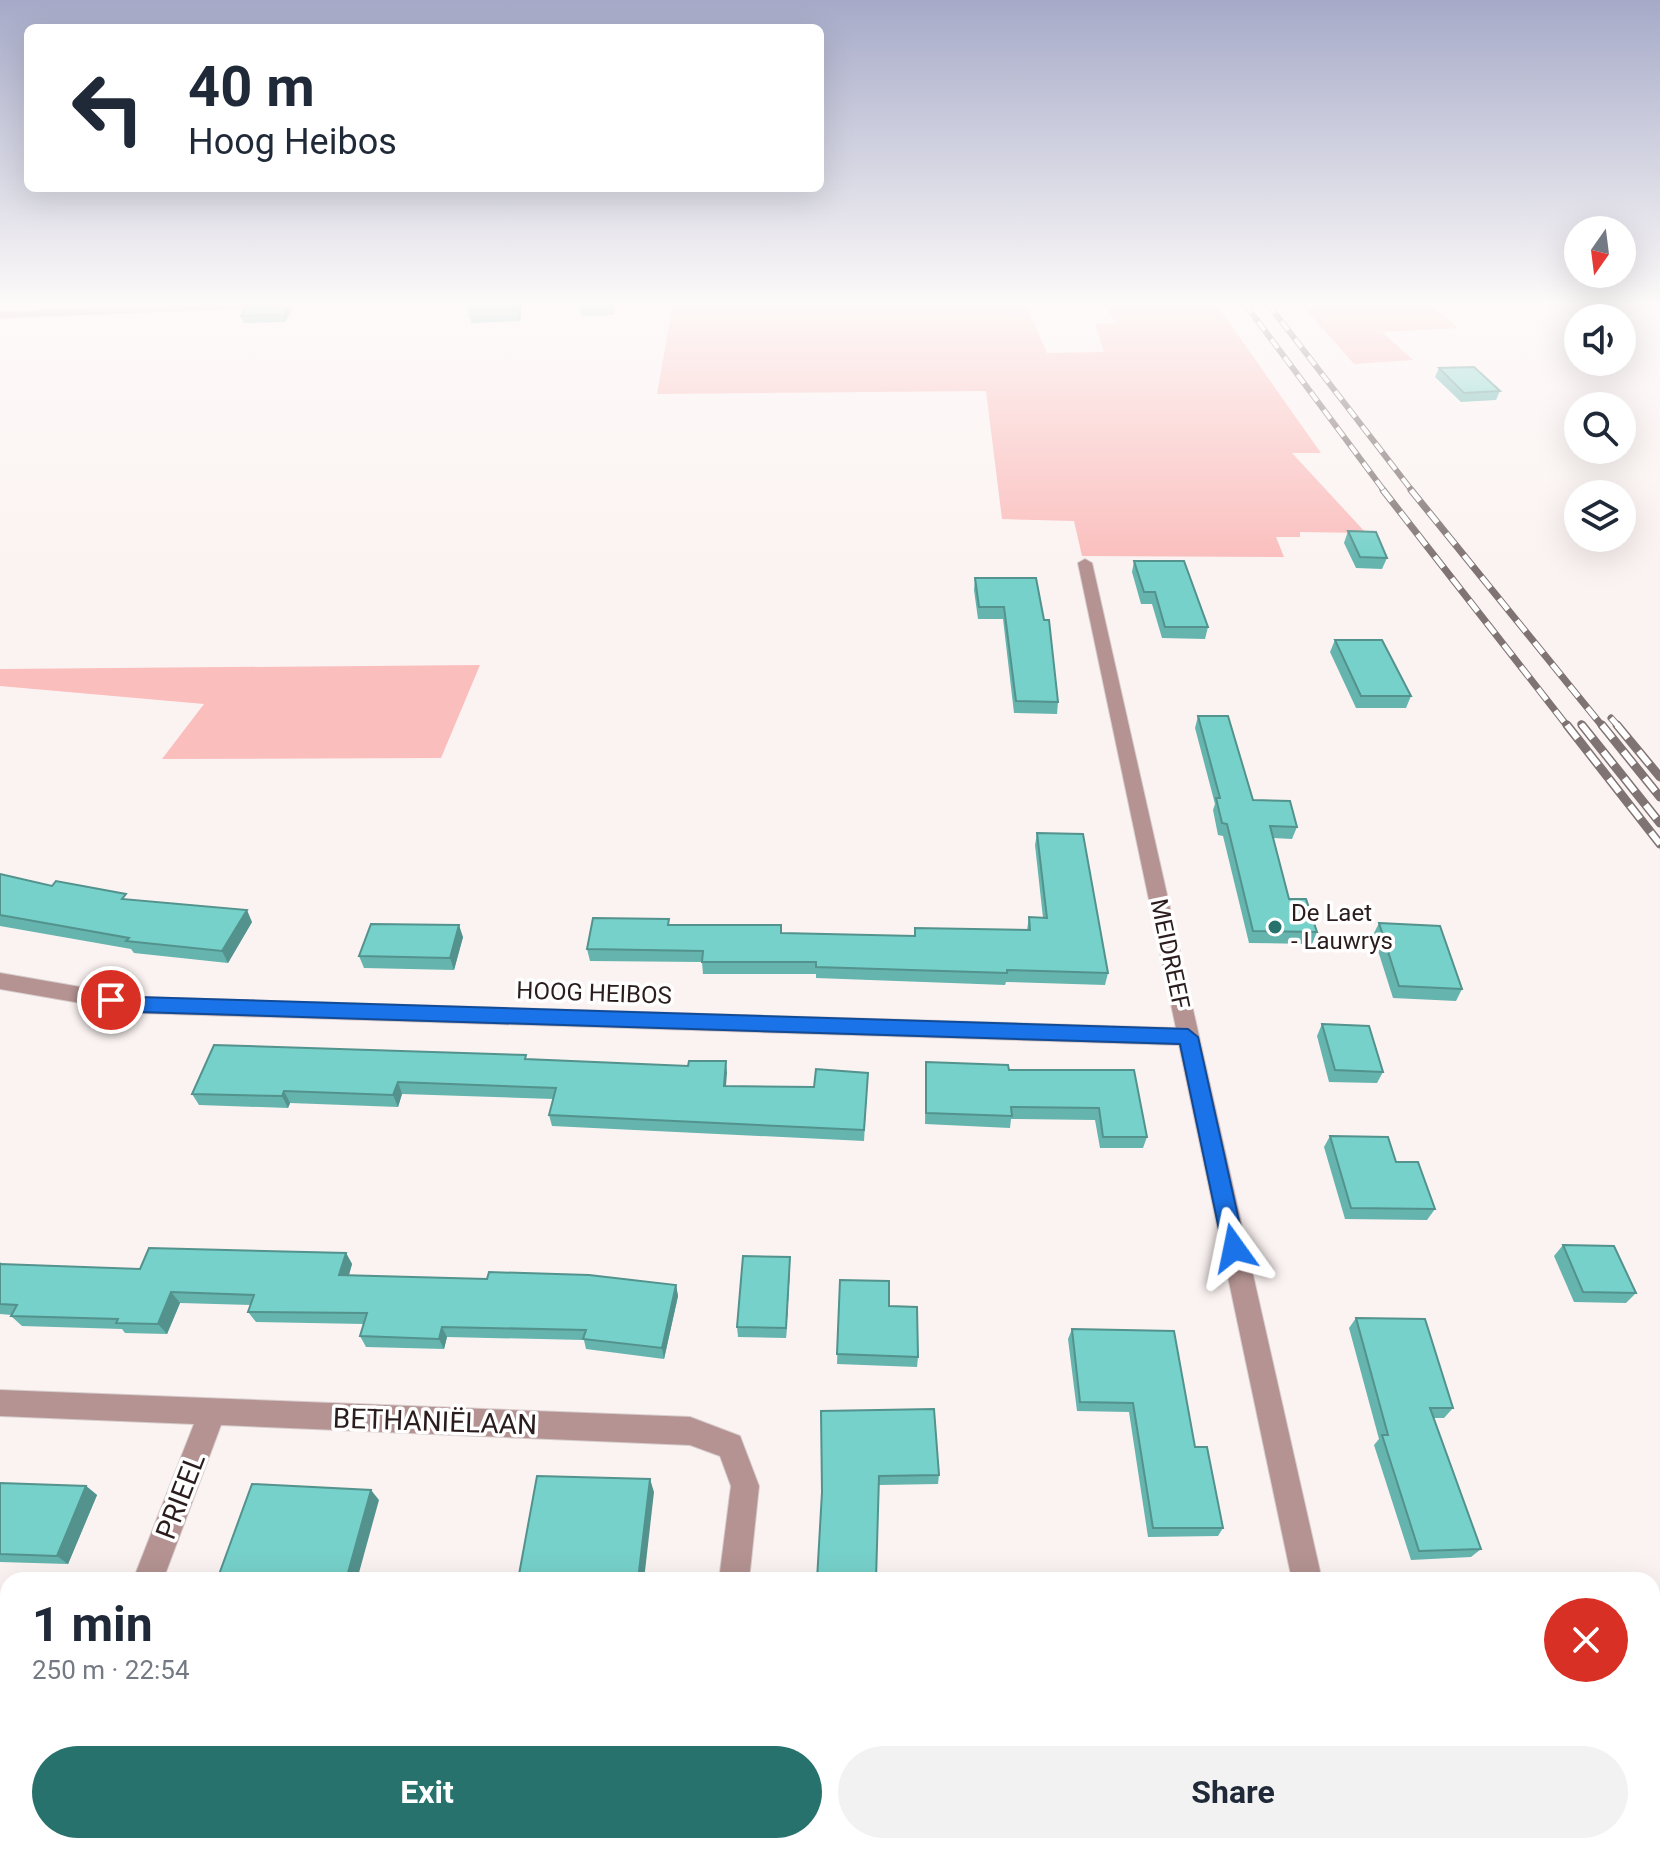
<!DOCTYPE html>
<meta charset="utf-8">
<style>
body{margin:0;font-family:Roboto,sans-serif;background:#f2f2f3;color:#1f2937;height:100vh;display:flex;flex-direction:column;font-size:30px;white-space:nowrap}
*{box-sizing:border-box;margin:0}
p{font-size:26px;color:#747a83}
.icon{flex:none;width:44px;height:44px;fill:none;stroke:currentColor;stroke-width:2;stroke-linecap:round;stroke-linejoin:round}
.map{position:relative;flex:1;overflow:hidden}
.details{position:absolute;left:0px;top:1572px;width:1660px;height:282px;display:flex;flex-direction:column;background:#fff;border-radius:24px 24px 0 0;box-shadow:0 8px 32px #0002}
.details>*{flex:none}
.hud{position:absolute;left:24px;top:24px;width:800px;height:168px;border-radius:12px;box-shadow:0 8px 32px #0002;background:#fff;color:#1f2937;overflow:hidden}
.needle{width:52px;rotate:194deg}
.tools{position:absolute;left:1564px;top:216px;display:grid;gap:16px}
.tools a{display:grid;place-items:center;width:72px;height:72px;border-radius:50%;background:#fff;box-shadow:0 8px 32px #0002;font-size:40px}
.pin{position:absolute;display:grid;place-items:center;width:68px;height:68px;color:#fff;margin:-34px;border:4px solid #fff;border-radius:50%;box-shadow:0 2px 8px #0007}
.me{position:absolute;width:88px;margin:-44px;rotate:348deg;stroke-linejoin:round;filter:drop-shadow(0 0 6px #0008)}
.turn{display:flex;align-items:center;gap:28px;height:168px;padding:0 32px;font-size:36px}
.turn .icon{width:104px;height:104px;stroke-width:2.5}
.turn b{display:block;font-size:56px;line-height:68px}
.round{display:grid;place-items:center;flex:none;width:84px;height:84px;border-radius:42px;background:#f2f2f3}
.head{display:flex;align-items:center;justify-content:space-between;height:136px;padding:0 32px}
h1{font-size:48px;font-weight:700;line-height:60px}
.button{display:flex;gap:16px;margin-top:auto;padding:16px 32px}
.button a{flex:1;height:92px;border-radius:48px;background:#28726d;color:#fff;font-size:32px;font-weight:700;line-height:92px;text-align:center}
.button a+a{background:#f2f2f3;color:#1f2937}
.map>svg:first-child{display:block}
.green{fill:#fabebd}
.lines{fill:none;stroke-linecap:round;stroke-linejoin:round}
.minor-casing{stroke:#d6cccc;stroke-width:2}
.minor{fill:#b49392;fill-rule:evenodd}
.rail-far2-casing{stroke:#7f7373;stroke-width:6}
.rail-far1-casing{stroke:#7f7373;stroke-width:7}
.rail-casing{stroke:#7f7373;stroke-width:9}
.rail-far2{stroke:#fff;stroke-width:4;stroke-dasharray:11;stroke-linecap:butt}
.rail-far1{stroke:#fff;stroke-width:5;stroke-dasharray:14;stroke-linecap:butt}
.rail{stroke:#fff;stroke-width:6;stroke-dasharray:17;stroke-linecap:butt}
.wall{fill:#65b4ae}
.shaded-wall{fill:#53928d}
.building{fill:#76d1ca;stroke:#53928d;stroke-width:2}
.route{fill:#1a73e8;stroke:#114b97;stroke-width:2}
.poi-dot{fill:#28726d;stroke:#fff;stroke-width:3}
.labels{text-anchor:middle;stroke-width:7;stroke-linejoin:round;paint-order:stroke}
.poi-label{font-size:24px;fill:#2b1d1d;stroke:#fff;text-anchor:start}
.street-label{font-size:24px;fill:#2b1d1d;stroke:#fff}
.near-street-label{font-size:28px;fill:#2b1d1d;stroke:#fff}
</style>
<div class="map">
<svg width="1660" height="1853" viewBox="0 0 1660 1853">
<rect width="100%" height="100%" fill="#fbf3f2"/>
<!-- green -->
<g class="green">
<polygon points="673,304 1026,304 1047,353 1104,352 1095,324 1116,323 1104,304 1216,304 1321,453 1292,453 1366,533 1300,532 1300,537 1276,537 1284,557 1082,556 1074,521 1002,519 986,391 657,394"/>
<polygon points="1301,304 1429,304 1458,328 1382,332 1413,360 1354,364"/>
<polygon points="480,665 441,758 162,759 204,704 0,686 0,669"/>
</g>
<g class="lines">
<!-- minor casing -->
<g class="minor-casing">
<g id="minor">
<polygon points="202,304 288,304 283,307 0,318 0,312"/>
<polygon points="1085,559 1092,563 1322,1580 1292,1580 1179,1045 138,1013 0,989 0,973 138,997 1176,1028 1078,563"/>
<polygon points="0,1390 690,1417 740,1436 759,1486 749,1580 719,1580 731,1486 720,1456 690,1445 221,1425 163,1580 133,1580 194,1424 0,1416"/>
<polygon points="30,1846 64,1846 61,1853 27,1853"/>
<rect x="687" y="1846" width="34" height="7"/>
<polygon points="1348,1846 1382,1846 1383,1853 1349,1853"/>
</g>
</g>
<!-- minor -->
<use href="#minor" class="minor"/>
<!-- rail-far2 casing -->
<g class="rail-far2-casing">
<g id="rail-far2">
<polyline points="1245,304 1385,492"/>
<polyline points="1268,304 1413,492"/>
</g>
</g>
<!-- rail-far1 casing -->
<g class="rail-far1-casing">
<g id="rail-far1">
<polyline points="1383,490 1568,727"/>
<polyline points="1411,490 1603,727"/>
<polyline points="1611,718 1619,727"/>
<polyline points="1581,724 1583,727"/>
</g>
</g>
<!-- rail casing -->
<g class="rail-casing">
<g id="rail">
<polyline points="1567,725 1660,844"/>
<polyline points="1582,725 1660,823"/>
<polyline points="1602,725 1660,797"/>
<polyline points="1617,725 1660,777"/>
</g>
</g>
<!-- rail-far2 -->
<use href="#rail-far2" class="rail-far2"/>
<!-- rail-far1 -->
<use href="#rail-far1" class="rail-far1"/>
<!-- rail -->
<use href="#rail" class="rail"/>
</g>
<!-- wall -->
<g class="wall">
<polygon points="295,304 285,322 244,323 241,316"/>
<polygon points="467,304 522,304 520,321 471,323 471,319 469,319"/>
<polygon points="580,304 615,304 614,315 581,316"/>
<polygon points="1439,368 1500,391 1496,400 1461,402 1435,377"/>
<polygon points="1348,531 1387,558 1382,569 1356,568 1344,543"/>
<polygon points="1134,561 1208,627 1205,639 1162,638 1152,604 1141,604 1132,572"/>
<polygon points="975,578 1036,578 1058,702 1057,714 1014,713 1003,619 978,619 974,590"/>
<polygon points="1335,640 1411,696 1406,708 1356,708 1330,652"/>
<polygon points="1198,716 1253,800 1297,827 1292,839 1273,838 1289,899 1317,932 1312,944 1249,943 1223,836 1218,835 1213,810 1215,804 1195,728"/>
<polygon points="1037,833 1108,973 1105,985 1006,982 1005,985 816,978 816,974 703,974 702,962 590,961 587,949 670,925 782,933 915,936 915,928 1027,930 1029,917 1043,918 1035,845"/>
<polygon points="0,874 52,886 252,922 228,963 134,953 131,949 0,926"/>
<polygon points="1379,923 1462,989 1456,1001 1393,998 1373,935"/>
<polygon points="463,937 454,970 364,968 359,956"/>
<polygon points="1322,1024 1383,1072 1377,1083 1329,1082 1317,1036"/>
<polygon points="527,1059 688,1066 726,1061 726,1086 814,1087 868,1073 864,1141 552,1126 549,1115 553,1099 402,1094 398,1107 290,1103 288,1108 199,1105 192,1094"/>
<polygon points="926,1062 1009,1070 1134,1070 1147,1137 1143,1148 1100,1148 1095,1120 1011,1119 1010,1128 925,1124"/>
<polygon points="1330,1136 1396,1162 1435,1209 1427,1220 1345,1219 1324,1147"/>
<polygon points="1563,1245 1636,1293 1626,1303 1574,1302 1554,1256"/>
<polygon points="346,1253 352,1264 349,1275 676,1285 678,1296 664,1359 586,1349 584,1340 447,1337 444,1349 366,1347 360,1336 364,1324 256,1322 248,1312 251,1305 180,1303 167,1334 125,1333 122,1329 22,1326 11,1316 12,1315 0,1314 0,1262 2,1264 140,1269"/>
<polygon points="790,1268 786,1338 738,1337 737,1327"/>
<polygon points="840,1280 889,1306 918,1357 917,1367 837,1364"/>
<polygon points="1356,1318 1453,1408 1444,1418 1434,1418 1481,1549 1471,1557 1411,1560 1374,1445 1379,1439 1349,1328"/>
<polygon points="1072,1329 1195,1447 1223,1528 1218,1536 1148,1537 1129,1412 1077,1411 1068,1339"/>
<polygon points="934,1409 939,1475 938,1484 879,1485 822,1492"/>
<polygon points="0,1483 86,1486 97,1495 68,1564 0,1562"/>
<polygon points="1183,1846 1278,1846 1279,1853 1184,1853"/>
<polygon points="1470,1846 1561,1846 1563,1853 1472,1853"/>
</g>
<!-- shaded-wall -->
<g class="shaded-wall">
<polygon points="289,304 295,304 285,322 283,315"/>
<polygon points="518,304 522,304 520,321 517,308"/>
<polygon points="247,910 252,922 228,963 222,951"/>
<polygon points="459,925 463,937 454,970 450,958"/>
<polygon points="726,1061 727,1073 725,1098 724,1086"/>
<polygon points="398,1082 402,1094 398,1107 393,1095"/>
<polygon points="284,1091 290,1103 288,1108 282,1096"/>
<polygon points="346,1253 352,1264 346,1285 339,1275"/>
<polygon points="790,1257 790,1268 786,1338 786,1328"/>
<polygon points="676,1285 678,1296 664,1359 662,1348"/>
<polygon points="171,1292 180,1303 167,1334 158,1324"/>
<polygon points="442,1327 447,1337 444,1349 439,1339"/>
<polygon points="650,1479 654,1492 644,1580 638,1580"/>
<polygon points="86,1486 97,1495 68,1564 57,1556"/>
<polygon points="371,1490 379,1500 357,1580 346,1580"/>
<polygon points="8,1665 8,1703 0,1723 0,1684"/>
<polygon points="206,1846 220,1846 218,1853 204,1853"/>
<polygon points="592,1846 596,1846 596,1853 591,1853"/>
</g>
<!-- building -->
<g class="building">
<polygon points="247,304 289,304 283,315 241,316"/>
<polygon points="467,304 518,304 517,308 469,310 470,306 466,306"/>
<polygon points="580,304 613,304 580,306"/>
<polygon points="1474,367 1500,391 1464,393 1439,368"/>
<polygon points="1348,531 1376,532 1387,558 1360,557"/>
<polygon points="1134,561 1184,561 1208,627 1165,627 1155,592 1144,592"/>
<polygon points="975,578 1036,578 1044,620 1049,620 1058,702 1016,701 1004,607 979,607"/>
<polygon points="1335,640 1382,640 1411,696 1361,696"/>
<polygon points="1198,716 1228,716 1253,800 1290,801 1297,827 1270,826 1289,899 1306,899 1317,932 1253,931 1227,824 1222,823 1216,798 1220,798"/>
<polygon points="1037,833 1083,834 1108,973 1007,970 1007,973 816,967 816,962 702,962 703,951 587,949 593,918 669,919 668,925 781,925 781,933 915,936 915,928 1030,930 1029,917 1047,918"/>
<polygon points="0,874 52,886 56,881 126,894 122,899 247,910 222,951 126,941 129,938 0,915"/>
<polygon points="1379,923 1440,926 1462,989 1399,986"/>
<polygon points="371,924 459,925 450,958 359,956"/>
<polygon points="1322,1024 1369,1026 1383,1072 1335,1070"/>
<polygon points="214,1045 526,1055 525,1059 688,1066 689,1061 726,1061 724,1086 814,1087 816,1069 868,1073 864,1130 549,1115 556,1088 398,1082 393,1095 284,1091 282,1096 192,1094"/>
<polygon points="926,1062 1008,1065 1009,1070 1134,1070 1147,1137 1103,1137 1099,1108 1011,1107 1012,1116 926,1113"/>
<polygon points="1330,1136 1388,1137 1396,1162 1418,1162 1435,1209 1351,1208"/>
<polygon points="1563,1245 1614,1246 1636,1293 1583,1292"/>
<polygon points="149,1248 346,1253 339,1275 487,1279 489,1272 589,1275 676,1285 662,1348 583,1339 586,1330 442,1327 439,1339 360,1336 367,1313 248,1312 254,1295 171,1292 158,1324 116,1323 118,1319 11,1316 17,1305 0,1304 0,1264 140,1269"/>
<polygon points="743,1256 790,1257 786,1328 737,1327"/>
<polygon points="840,1280 889,1281 889,1306 917,1307 918,1357 837,1354"/>
<polygon points="1356,1318 1425,1319 1453,1408 1430,1408 1481,1549 1419,1551 1382,1435 1388,1435"/>
<polygon points="1072,1329 1174,1331 1195,1447 1207,1447 1223,1528 1153,1528 1133,1403 1080,1402"/>
<polygon points="934,1409 939,1475 879,1476 876,1580 817,1580 822,1492 821,1411"/>
<polygon points="537,1476 650,1479 638,1580 518,1580"/>
<polygon points="0,1483 86,1486 57,1556 0,1554"/>
<polygon points="252,1484 371,1490 346,1580 217,1580"/>
<polygon points="0,1619 8,1620 8,1665 0,1684"/>
<polygon points="122,1846 206,1846 204,1853 119,1853"/>
<polygon points="514,1846 592,1846 591,1853 513,1853"/>
<polygon points="802,1846 881,1846 882,1853 802,1853"/>
<polygon points="1190,1846 1278,1846 1279,1853 1191,1853"/>
<polygon points="1483,1846 1561,1846 1563,1853 1485,1853"/>
</g>
<!-- sky -->
<linearGradient id="sky" x2="0" y2="1"><stop stop-color="#a6aac8"/><stop offset="0.54" stop-color="#fdfaf9"/><stop offset="1" stop-color="#fdfaf9" stop-opacity="0"/></linearGradient>
<rect width="1660" height="563" fill="url(#sky)"/>
<!-- route -->
<polygon class="route" points="111,992 138,997 1188,1029 1198,1037 1245,1248 1242,1255 1234,1258 1226,1255 1223,1248 1180,1044 138,1012 104,1005 101,1000 104,995"/>
<!-- markers -->
<circle class="poi-dot" cx="1275" cy="927" r="8"/>
<g class="labels">
<!-- poi labels -->
<g class="poi-label">
<text x="1291" y="921">De Laet<tspan x="1291" dy="28">- Lauwrys</tspan></text>
</g>
<!-- street labels -->
<g class="street-label">
<text transform="translate(1170 954) rotate(78)" y="8">MEIDREEF</text>
<text transform="translate(594 993) rotate(2)" y="8">HOOG HEIBOS</text>
</g>
<!-- near-street labels -->
<g class="near-street-label">
<text transform="translate(435 1421) rotate(2)" y="10">BETHANIËLAAN</text>
<text transform="translate(180 1496) rotate(-69)" y="10">PRIEEL</text>
</g>
</g>
</svg>
<div class="tools">
<a><svg class="needle" viewBox="-14 -14 28 28"><path d="M0-13l5 13h-10z" fill="#e53935"/><path d="M0 13l5-13h-10z" fill="#747a83"/></svg></a>
<a><svg class="icon" aria-label="sound" viewBox="0 0 24 24"><path d="M4 9h4l5-4v14l-5-4H4zM17 9q2 3 0 6"/></svg></a>
<a><svg class="icon" aria-label="search" viewBox="0 0 24 24"><circle cx="10" cy="10" r="6"/><path d="M15 15l6 6"/></svg></a>
<a><svg class="icon" aria-label="layers" viewBox="0 0 24 24"><path d="M12 4l9 5-9 5-9-5zM3 14l9 5 9-5"/></svg></a>
</div>
<div class="pin" style="left:111px;top:1000px;background:#d93025"><svg class="icon" aria-label="arrive" viewBox="0 0 24 24"><path d="M6 21V4h12l-3 4 3 4H6"/></svg></div>
<svg class="me" style="left:1234px;top:1248px" viewBox="-20 -20 40 40"><path d="M0-17L14 15 0 8-14 15z" fill="#1a73e8" stroke="#fff" stroke-width="4"/></svg>
<div class="hud">
<div class="turn"><svg class="icon" aria-label="left" viewBox="0 0 24 24"><path d="M17 20v-9H6M10 6l-5 5 5 5"/></svg><div><b>40 m</b>Hoog Heibos</div></div>
</div>
<section class="details">
<div class="head"><div><h1>1 min</h1><p>250 m · 22:54</p></div><a class="round" style="background:#d93025;color:#fff"><svg class="icon" aria-label="close" viewBox="0 0 24 24"><path d="M6 6l12 12M18 6L6 18"/></svg></a></div>
<div class="button"><a>Exit</a><a>Share</a></div>
</section>
</div>
